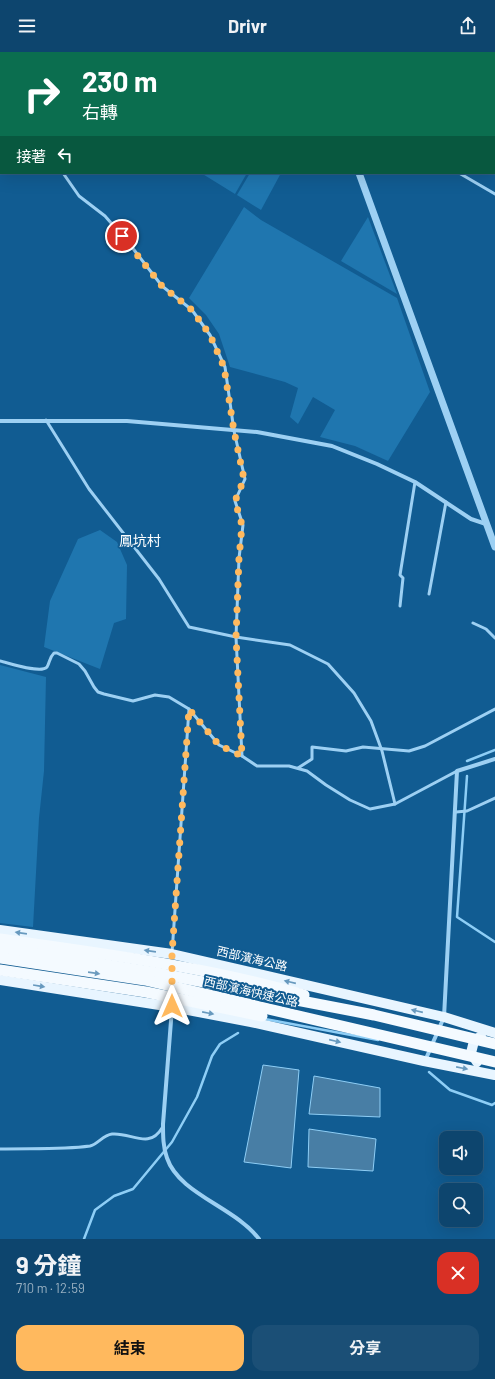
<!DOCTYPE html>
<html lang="zh-TW">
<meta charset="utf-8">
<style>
body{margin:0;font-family:Barlow,"Noto Sans TC",sans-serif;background:#1b4f76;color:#f1f3f6;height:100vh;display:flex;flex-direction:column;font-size:15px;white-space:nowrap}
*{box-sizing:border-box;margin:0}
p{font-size:13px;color:#9ab1c2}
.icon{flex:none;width:22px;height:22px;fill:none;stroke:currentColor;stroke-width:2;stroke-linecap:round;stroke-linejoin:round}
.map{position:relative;height:1187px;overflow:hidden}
.details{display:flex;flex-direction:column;background:#0d456e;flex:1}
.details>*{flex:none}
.hud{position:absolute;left:0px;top:0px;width:495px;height:122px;box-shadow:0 4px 16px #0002,0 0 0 1px #2d5d81;background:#0b6e4f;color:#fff;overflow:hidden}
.tools{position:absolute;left:439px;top:1079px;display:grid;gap:8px}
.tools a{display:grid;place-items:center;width:44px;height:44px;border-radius:8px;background:#0d456e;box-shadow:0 4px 16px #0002,0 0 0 1px #2d5d81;font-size:20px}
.pin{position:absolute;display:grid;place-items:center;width:34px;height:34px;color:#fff;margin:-17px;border:2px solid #fff;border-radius:50%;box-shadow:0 1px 4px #0007}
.me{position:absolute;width:44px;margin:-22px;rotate:0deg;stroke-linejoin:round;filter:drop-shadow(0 0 3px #0008)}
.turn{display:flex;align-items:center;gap:14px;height:84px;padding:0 16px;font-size:18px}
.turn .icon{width:52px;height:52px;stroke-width:2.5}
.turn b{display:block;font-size:28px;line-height:34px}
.then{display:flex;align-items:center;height:38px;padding:0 16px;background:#0003;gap:8px;font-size:15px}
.round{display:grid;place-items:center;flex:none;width:42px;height:42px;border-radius:12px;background:#1b4f76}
.summary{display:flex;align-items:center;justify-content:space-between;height:68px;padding:0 16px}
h1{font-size:24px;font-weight:700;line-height:30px}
.cta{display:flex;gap:8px;margin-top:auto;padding:8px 16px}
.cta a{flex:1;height:46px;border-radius:12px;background:#ffb95e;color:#111;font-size:16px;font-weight:700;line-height:46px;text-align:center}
.cta a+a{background:#1b4f76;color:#f1f3f6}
header{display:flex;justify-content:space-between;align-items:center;height:52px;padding:0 16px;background:#0d456e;font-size:18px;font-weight:700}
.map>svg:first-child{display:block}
.green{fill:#1f76af}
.water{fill:#487ea5;stroke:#8ecef6}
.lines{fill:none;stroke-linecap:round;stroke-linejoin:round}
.stream{stroke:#8ecef6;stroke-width:2.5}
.service{stroke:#9dd0f3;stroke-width:3}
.minor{stroke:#9dd0f3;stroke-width:4}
.tertiary{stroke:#9dd0f3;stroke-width:7}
.primary{stroke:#e8f5ff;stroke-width:10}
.trunk{stroke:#f4faff;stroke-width:11}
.oneway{fill:#6799be}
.oneway2{fill:#6c9bbe}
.route{stroke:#ffb95e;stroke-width:7;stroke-dasharray:0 12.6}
.labels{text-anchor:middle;stroke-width:4;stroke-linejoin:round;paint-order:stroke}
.street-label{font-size:12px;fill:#fff;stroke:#115c92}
.quarter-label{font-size:14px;fill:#fff;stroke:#115c92}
</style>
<header><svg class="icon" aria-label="menu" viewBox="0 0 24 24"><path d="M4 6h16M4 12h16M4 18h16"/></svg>Drivr<svg class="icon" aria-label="share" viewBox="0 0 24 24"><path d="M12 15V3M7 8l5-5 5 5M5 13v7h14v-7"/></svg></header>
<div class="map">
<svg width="495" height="1187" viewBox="0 0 495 1187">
<rect width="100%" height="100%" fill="#115c92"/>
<!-- green -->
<g class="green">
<polygon points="201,121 247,121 235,142"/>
<polygon points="250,121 281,121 261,158 237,143"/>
<polygon points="244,155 261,168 397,246 430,340 388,409 355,394 320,385 335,358 313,345 298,372 290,365 298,336 285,330 230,315 219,282 206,263 189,246"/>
<polygon points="368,165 397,242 341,209"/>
<polygon points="100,478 117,490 127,513 126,567 114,571 100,617 44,595 50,549 78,487"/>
<polygon points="0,613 46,625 44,719 39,766 33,875 0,871"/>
</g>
<!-- water -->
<g class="water">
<polygon points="263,1013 299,1018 291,1116 244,1110"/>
<polygon points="314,1024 380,1036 380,1065 309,1062"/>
<polygon points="309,1077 376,1087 373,1119 308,1115"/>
</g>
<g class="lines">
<!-- stream -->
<g class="stream">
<polyline points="467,709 495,698"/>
<polyline points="467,724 457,865 495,890"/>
<polyline points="265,967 378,988"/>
<polyline points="429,1020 450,1038 492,1053 495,1051"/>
<polyline points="84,1187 95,1158 114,1144 133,1137 172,1090 197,1045 212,1004 220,992 238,981"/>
</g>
<!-- service -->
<g class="service">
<polyline points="35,1 35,0"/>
<polyline points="224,1 227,0"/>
<polyline points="0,34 1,34"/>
<polyline points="63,121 79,144 105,164 131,194 162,234 192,258 210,283 225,315 234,379 245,427 235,449 243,473 239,506 236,585 242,704"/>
<polyline points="459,121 495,142"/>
<polyline points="46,368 89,437 159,527 189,575 236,585 290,593 328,612 354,641 371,669 382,699 395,752"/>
<polyline points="429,542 446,450"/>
<polyline points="400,554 403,526 400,523 415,430"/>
<polyline points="473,571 486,577 495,586"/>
<path d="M0 609C9 611 41 622 47 615 50 610 49 606 54 601H57L79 612 85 619 94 635 98 640 104 642 133 649 155 643 169 645 189 657 219 693 242 704 257 714H289L307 719 326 733 350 748 370 757 395 752 457 719"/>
<polyline points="298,716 312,707 312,695 346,699 363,695 409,699 425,694 495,657"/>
<polyline points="456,760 467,759 495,746"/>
<polyline points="172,901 189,657"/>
<path d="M0 1097C30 1096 60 1098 90 1094 98 1092 103 1083 112 1082 131 1080 149 1098 162 1076"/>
</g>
<!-- minor -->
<g class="minor">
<polyline points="0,369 127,369 257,380 332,394 377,412 415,430 471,467 486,472"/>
<path d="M172 956 163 1072C163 1084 163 1095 167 1106 179 1142 235 1155 259 1187"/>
<polyline points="425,1009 444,965 457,719 495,707"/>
</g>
<!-- tertiary -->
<g class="tertiary">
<polyline points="316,0 316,1"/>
<polyline points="359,121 495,495"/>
</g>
<!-- primary -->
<g class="primary">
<polyline points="0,878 172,902 444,965 495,981"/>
<polyline points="0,928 172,955 251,970 424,1009 495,1023"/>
<polyline points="477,1010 471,1001 474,989 481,984"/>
</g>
<!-- trunk -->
<g class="trunk">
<path d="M0 887C102 902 204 914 304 943"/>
<polyline points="0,896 157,921 374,963 495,992"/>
<polyline points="0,906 145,928 495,1010"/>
<polyline points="0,918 146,940 262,964"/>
</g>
</g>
<!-- one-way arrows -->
<defs><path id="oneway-solid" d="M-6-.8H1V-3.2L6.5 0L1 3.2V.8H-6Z"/></defs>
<g class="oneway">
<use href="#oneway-solid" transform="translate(21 881) rotate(-172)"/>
<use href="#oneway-solid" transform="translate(150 899) rotate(-172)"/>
<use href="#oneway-solid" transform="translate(290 930) rotate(-167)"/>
<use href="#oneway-solid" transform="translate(39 934) rotate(9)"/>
<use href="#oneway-solid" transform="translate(417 959) rotate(-167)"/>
<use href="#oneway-solid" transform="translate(208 961) rotate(11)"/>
<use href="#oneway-solid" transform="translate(335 989) rotate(13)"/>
<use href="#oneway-solid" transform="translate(462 1016) rotate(11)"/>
</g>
<use class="oneway2" href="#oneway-solid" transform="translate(94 921) rotate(8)"/>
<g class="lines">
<!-- route -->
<polyline class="route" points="122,184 162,234 192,258 210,283 224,315 234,379 244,427 235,449 242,473 239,506 236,585 242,704 219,693 189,657 172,902 172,954"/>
</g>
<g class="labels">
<!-- street labels -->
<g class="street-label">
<text transform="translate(252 907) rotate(13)" y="4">西部濱海公路</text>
<text transform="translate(251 940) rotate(13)" y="4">西部濱海快速公路</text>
</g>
<!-- quarter labels -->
<g class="quarter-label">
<text x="140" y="494">鳳坑村</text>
</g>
</g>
</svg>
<div class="tools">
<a><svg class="icon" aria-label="sound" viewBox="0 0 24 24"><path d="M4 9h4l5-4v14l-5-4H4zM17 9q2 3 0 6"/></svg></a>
<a><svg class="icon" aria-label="search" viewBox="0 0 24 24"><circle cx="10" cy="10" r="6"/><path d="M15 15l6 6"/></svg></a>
</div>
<div class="pin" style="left:122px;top:184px;background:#d93025"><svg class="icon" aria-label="arrive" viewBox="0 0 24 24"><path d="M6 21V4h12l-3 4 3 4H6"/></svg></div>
<svg class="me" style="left:172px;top:954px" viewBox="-20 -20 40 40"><path d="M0-17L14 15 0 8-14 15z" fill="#ffb95e" stroke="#fff" stroke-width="4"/></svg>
<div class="hud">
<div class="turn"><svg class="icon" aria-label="right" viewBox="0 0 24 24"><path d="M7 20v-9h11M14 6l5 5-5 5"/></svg><div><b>230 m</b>右轉</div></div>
<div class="then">接著<svg class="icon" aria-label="left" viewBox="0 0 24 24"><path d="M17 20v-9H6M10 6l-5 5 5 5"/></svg></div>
</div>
</div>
<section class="details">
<div class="summary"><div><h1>9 分鐘</h1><p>710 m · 12:59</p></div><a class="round" style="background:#d93025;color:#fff"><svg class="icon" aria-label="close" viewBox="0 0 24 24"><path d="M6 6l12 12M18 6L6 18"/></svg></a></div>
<div class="cta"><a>結束</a><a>分享</a></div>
</section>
